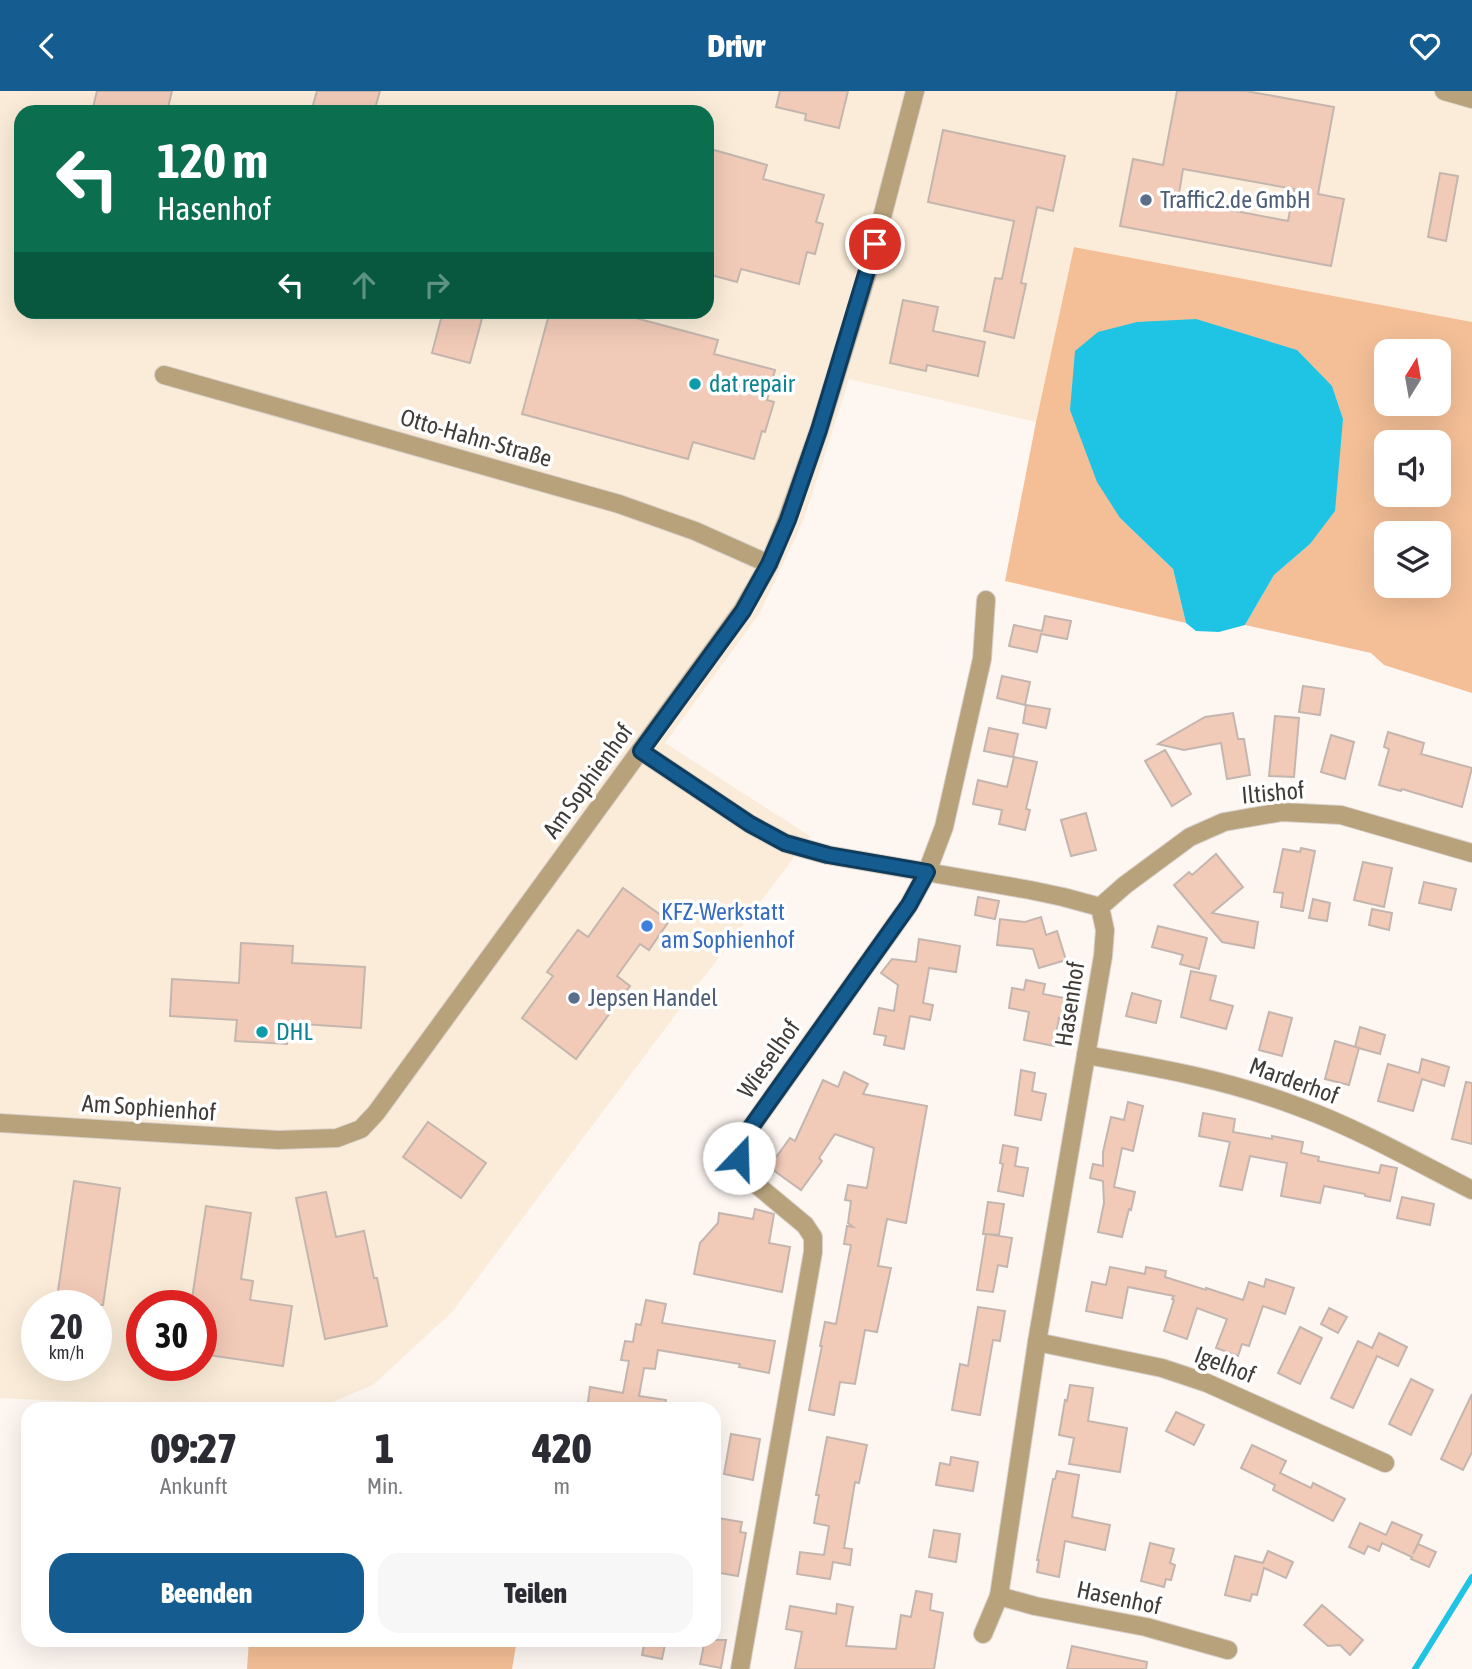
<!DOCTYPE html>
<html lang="de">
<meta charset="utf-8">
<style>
body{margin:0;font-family:"Asap Condensed",sans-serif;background:#f7f7f7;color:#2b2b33;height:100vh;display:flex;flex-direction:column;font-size:26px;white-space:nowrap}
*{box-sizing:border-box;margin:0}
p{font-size:23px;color:#7c7c81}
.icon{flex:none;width:38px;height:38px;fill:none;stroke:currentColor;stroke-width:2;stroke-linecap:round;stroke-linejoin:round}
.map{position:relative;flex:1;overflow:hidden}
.sheet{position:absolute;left:21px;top:1311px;width:700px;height:245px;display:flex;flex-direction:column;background:#fff;border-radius:21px;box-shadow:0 7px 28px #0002}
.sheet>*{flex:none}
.top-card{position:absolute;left:14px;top:14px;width:700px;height:214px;border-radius:21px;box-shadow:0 7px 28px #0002;background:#0b6e4f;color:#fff;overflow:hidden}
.needle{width:46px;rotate:11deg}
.tools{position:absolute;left:1374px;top:248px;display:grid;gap:14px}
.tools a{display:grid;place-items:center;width:77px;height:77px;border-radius:14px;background:#fff;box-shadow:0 7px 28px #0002;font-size:35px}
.speed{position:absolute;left:21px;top:1199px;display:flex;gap:14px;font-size:35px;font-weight:700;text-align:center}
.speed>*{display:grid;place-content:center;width:91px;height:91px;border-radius:50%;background:#fff;box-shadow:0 7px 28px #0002;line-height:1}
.speed small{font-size:18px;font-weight:400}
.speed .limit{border:10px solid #d22;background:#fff;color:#111}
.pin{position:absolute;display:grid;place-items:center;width:60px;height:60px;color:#fff;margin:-30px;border:4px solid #fff;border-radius:50%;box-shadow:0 2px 7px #0007}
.me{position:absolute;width:77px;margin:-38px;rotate:21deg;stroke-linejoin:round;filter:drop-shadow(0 0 5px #0008)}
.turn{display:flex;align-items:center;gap:24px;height:147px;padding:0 28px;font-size:32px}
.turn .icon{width:91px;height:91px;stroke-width:2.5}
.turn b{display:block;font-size:49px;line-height:60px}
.lanes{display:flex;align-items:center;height:66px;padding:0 28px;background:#0003;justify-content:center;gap:35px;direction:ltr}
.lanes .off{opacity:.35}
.eta{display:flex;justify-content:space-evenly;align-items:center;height:119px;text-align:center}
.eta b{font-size:42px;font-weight:800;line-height:49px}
.cta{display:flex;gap:14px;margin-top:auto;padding:14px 28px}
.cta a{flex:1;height:80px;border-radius:21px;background:#155d91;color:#fff;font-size:28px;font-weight:800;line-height:80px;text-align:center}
.cta a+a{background:#f7f7f7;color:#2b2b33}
header{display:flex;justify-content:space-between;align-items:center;height:91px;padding:0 28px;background:#155d91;color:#fff;font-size:32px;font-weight:800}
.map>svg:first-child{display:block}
.industrial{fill:#faecd8;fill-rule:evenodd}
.green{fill:#f4bf97;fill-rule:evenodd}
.water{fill:#1fc4e4}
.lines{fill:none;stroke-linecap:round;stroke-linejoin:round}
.stream{stroke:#1fc4e4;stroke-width:6}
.building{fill:#f2cab8;stroke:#c4b6af;stroke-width:2;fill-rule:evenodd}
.street-casing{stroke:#d8d1cc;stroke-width:20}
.street{stroke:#b7a27b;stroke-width:18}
.route-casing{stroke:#0e3c5e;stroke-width:18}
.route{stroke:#155d91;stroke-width:12}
.service-dot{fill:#5c6f8a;stroke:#fff;stroke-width:2.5}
.culture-dot{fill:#0f9aa8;stroke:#fff;stroke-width:2.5}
.shop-dot{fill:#3f7fe0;stroke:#fff;stroke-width:2.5}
.labels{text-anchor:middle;stroke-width:7;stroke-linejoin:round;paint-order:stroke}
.service-label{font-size:24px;fill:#4e5e75;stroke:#fff;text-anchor:start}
.culture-label{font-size:24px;fill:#0d838f;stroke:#fff;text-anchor:start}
.street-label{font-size:24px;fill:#413c38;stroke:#fff}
.shop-label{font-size:24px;fill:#366cbe;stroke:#fff;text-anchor:start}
</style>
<header><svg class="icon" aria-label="back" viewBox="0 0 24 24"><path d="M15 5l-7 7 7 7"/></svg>Drivr<svg class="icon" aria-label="heart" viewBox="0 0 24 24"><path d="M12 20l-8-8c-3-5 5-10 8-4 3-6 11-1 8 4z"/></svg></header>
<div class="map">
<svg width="1472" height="1578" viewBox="0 0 1472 1578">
<rect width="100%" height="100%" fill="#fef6f1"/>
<!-- industrial -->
<path class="industrial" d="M0 0H1472V231L1075 156 1036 331 849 288 804 428 759 523 665 652 810 745 452 1221 373 1294 318 1317 242 1318 0 1307ZM21 21H707V220H21ZM37 1214H96V1274H37ZM142 1214H201V1274H142Z"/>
<!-- green -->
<g class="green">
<path d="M1074 156 1472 231V602L1384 574 1371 562 1245 534 1274 484 1310 453 1120 427 1173 478 1186 532 1005 490 1036 331ZM1386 261H1438V313H1386ZM1386 352H1438V404H1386ZM1386 443H1438V495H1386Z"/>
<polygon points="249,1549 517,1549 512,1578 247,1578"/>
</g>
<!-- water -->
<polygon class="water" points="1196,228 1297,259 1332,295 1343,328 1335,420 1310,453 1274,484 1245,534 1219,541 1196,540 1186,532 1173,478 1120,427 1097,391 1070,319 1075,260 1098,241 1137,231"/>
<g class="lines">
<!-- stream -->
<polyline class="stream" points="1415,1578 1472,1486"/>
</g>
<!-- building -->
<g class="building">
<polygon points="97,0 172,0 167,21 92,21"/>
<polygon points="317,0 380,0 374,21 311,21"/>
<polygon points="780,0 848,0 839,37 805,29 806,23 776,16"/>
<path d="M1177 0H1246L1334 16 1318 103 1344 108 1331 175 1120 135 1133 68 1163 74ZM1183 78 1294 98 1288 130 1178 109Z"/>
<polygon points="943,39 1065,65 1053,120 1037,116 1021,192 1026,193 1014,247 984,240 995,187 1002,188 1014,130 928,111"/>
<polygon points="707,57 767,74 763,88 824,104 816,131 823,133 815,163 807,161 799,193 741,178 737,191 707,183"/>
<polygon points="1440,82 1458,85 1446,150 1428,146"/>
<polygon points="903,209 938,216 933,240 985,251 978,285 927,274 926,280 890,272"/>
<polygon points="443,220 484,220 470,272 432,262"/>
<polygon points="550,220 629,220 628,225 718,249 714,263 775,279 767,309 774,311 765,341 762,340 754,368 693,351 688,368 522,323"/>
<polygon points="1045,525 1071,530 1067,548 1041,543 1037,561 1009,555 1014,534 1042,540"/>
<polygon points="1002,585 1030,591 1025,614 997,607"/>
<polygon points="1303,595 1324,598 1320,624 1299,621"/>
<polygon points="1026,614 1050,618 1046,637 1023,632"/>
<polygon points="1233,622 1238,648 1244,648 1250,684 1227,688 1221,652 1184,659 1158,653 1205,626"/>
<polygon points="1275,625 1299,627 1294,686 1269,685"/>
<polygon points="989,637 1018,643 1013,666 984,660"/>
<polygon points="1388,641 1424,652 1421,663 1472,677 1462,716 1402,698 1401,700 1379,694 1389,658 1384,656"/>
<polygon points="1331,644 1354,651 1345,688 1321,681"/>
<polygon points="1165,659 1191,703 1172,715 1145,670"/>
<polygon points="1014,666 1037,671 1026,718 1030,719 1025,739 999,733 1002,719 973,713 978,689 1007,696"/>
<polygon points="1086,722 1096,759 1071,765 1061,729"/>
<polygon points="1301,757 1315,760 1303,820 1281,816 1283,802 1274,801 1283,758 1300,761"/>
<polygon points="1216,763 1243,796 1212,822 1258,831 1254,857 1222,851 1174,794 1189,781 1192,784"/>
<polygon points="1363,771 1392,777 1384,816 1354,809"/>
<polygon points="1424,791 1456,798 1451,819 1419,812"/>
<polygon points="623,797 669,830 649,859 640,853 617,885 630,895 576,968 522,927 553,885 547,881 578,839 588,846"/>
<polygon points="978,806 999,810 995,828 975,824"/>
<polygon points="1313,808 1330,812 1327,830 1309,827"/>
<polygon points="1372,818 1392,822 1389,839 1369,834"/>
<polygon points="1041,826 1046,844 1057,840 1066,869 1039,877 1033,858 997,854 1000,828 1025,831"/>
<polygon points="1158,835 1207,847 1199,878 1180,873 1183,864 1152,856"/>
<polygon points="919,848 960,855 956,881 929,877 923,912 933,914 930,929 910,925 904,958 884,954 886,945 874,943 879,917 894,920 898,894 881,882 892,868 916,871"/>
<polygon points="241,852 293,855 292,872 365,876 361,937 288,932 287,953 235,950 237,929 170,925 172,888 239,892"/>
<polygon points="1191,880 1216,885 1210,909 1233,915 1226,938 1181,926"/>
<polygon points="1026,889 1045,893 1043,903 1069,908 1065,928 1059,927 1054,955 1024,949 1029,921 1009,917 1012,897 1024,899"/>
<polygon points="1132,902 1161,910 1156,932 1126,925"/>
<polygon points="1269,921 1292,927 1282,965 1259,959"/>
<polygon points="1360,936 1385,944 1380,963 1355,956"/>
<polygon points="1335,950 1359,957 1349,994 1325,988"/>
<polygon points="1422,968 1449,976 1444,995 1422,988 1413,1020 1378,1010 1388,973 1419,982"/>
<polygon points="1021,979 1035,982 1032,1000 1046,1003 1041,1029 1015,1024"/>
<polygon points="844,981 868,993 863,1003 927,1015 906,1132 887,1128 878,1175 891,1177 877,1241 865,1239 855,1293 840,1291 834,1324 809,1319 822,1255 820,1255 825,1231 836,1233 851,1154 844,1153 847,1135 853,1136 848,1132 851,1110 845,1109 848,1094 867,1097 874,1057 835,1043 819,1067 822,1070 801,1099 769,1076 790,1047 795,1050 823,989 838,996"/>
<polygon points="1466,991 1472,992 1472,1053 1452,1048"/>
<polygon points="1128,1011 1143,1015 1133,1060 1122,1057 1114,1096 1135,1101 1131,1119 1129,1118 1122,1146 1098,1141 1104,1112 1103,1090 1090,1087 1093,1073 1103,1075 1103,1061 1111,1026 1124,1029"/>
<polygon points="1203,1022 1235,1028 1233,1041 1272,1048 1272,1045 1303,1051 1301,1062 1319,1066 1318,1070 1379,1082 1381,1074 1397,1077 1390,1110 1365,1105 1365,1103 1324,1095 1320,1112 1281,1105 1287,1072 1250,1065 1242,1099 1220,1095 1230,1051 1199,1045"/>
<polygon points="428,1031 486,1072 461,1107 403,1066"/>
<polygon points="1003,1054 1018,1057 1015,1075 1028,1077 1023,1105 998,1100 1003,1073 1000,1072"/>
<polygon points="74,1090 120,1097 103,1214 56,1214"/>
<polygon points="326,1101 336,1146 364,1140 374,1187 377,1187 387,1235 325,1248 296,1107"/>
<polygon points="1402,1106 1434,1113 1430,1134 1397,1127"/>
<polygon points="988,1111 1004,1113 999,1144 987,1143 1012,1147 1007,1176 998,1174 993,1201 977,1199 986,1143 983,1143"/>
<polygon points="206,1115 251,1122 241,1188 253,1190 250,1209 292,1215 283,1275 201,1263 201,1214 191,1214"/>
<polygon points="755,1118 774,1123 769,1152 790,1156 782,1201 694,1183 700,1152 718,1132 719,1122 753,1128"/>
<polygon points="1110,1176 1145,1183 1146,1176 1166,1180 1165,1186 1206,1199 1206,1197 1243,1209 1249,1191 1264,1196 1266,1188 1294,1197 1285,1223 1263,1215 1249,1255 1242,1253 1238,1265 1216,1257 1227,1228 1197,1217 1187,1248 1164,1240 1174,1209 1172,1208 1174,1205 1128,1196 1122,1227 1086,1220 1092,1191 1106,1194"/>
<polygon points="646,1209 666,1213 662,1232 775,1250 769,1282 739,1276 740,1273 658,1259 655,1278 644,1277 639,1305 666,1309 665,1318 587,1318 590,1296 623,1302 629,1270 621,1269 625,1250 633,1251 636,1233 641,1234"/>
<polygon points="978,1216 1005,1220 1000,1250 993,1249 980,1324 952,1319 960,1273 968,1275"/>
<polygon points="1329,1217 1347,1226 1338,1242 1321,1233"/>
<polygon points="1300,1236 1322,1247 1300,1293 1278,1282"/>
<polygon points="1379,1242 1407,1256 1398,1275 1377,1265 1353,1317 1331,1307 1358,1250 1372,1257"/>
<polygon points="1411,1288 1433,1299 1411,1344 1389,1333"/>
<polygon points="1070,1294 1093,1297 1088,1330 1127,1337 1120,1381 1069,1373 1074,1347 1059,1344 1065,1309 1067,1310"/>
<polygon points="1472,1303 1472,1361 1463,1379 1441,1368"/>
<polygon points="1176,1321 1204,1334 1194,1354 1166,1340"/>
<polygon points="731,1343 760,1348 753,1389 724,1383"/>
<polygon points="827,1346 867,1354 859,1392 855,1391 844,1457 852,1458 850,1474 833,1471 830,1488 797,1483 800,1461 824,1464 829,1435 814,1432 819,1404 816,1404"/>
<polygon points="1252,1354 1286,1370 1280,1382 1311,1397 1313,1392 1345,1408 1333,1430 1273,1399 1275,1394 1241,1377"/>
<polygon points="951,1366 978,1371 973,1400 936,1394 940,1372 950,1374"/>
<polygon points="1057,1380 1079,1384 1072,1426 1110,1434 1105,1459 1065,1450 1059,1486 1037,1481 1039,1469 1037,1469 1053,1388 1055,1388"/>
<polygon points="718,1427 742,1431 740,1441 746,1442 738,1485 714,1481 714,1450"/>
<polygon points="1392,1431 1422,1444 1413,1463 1418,1453 1436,1461 1429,1476 1411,1468 1412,1466 1382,1452 1379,1460 1368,1455 1364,1463 1349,1456 1360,1432 1386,1444"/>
<polygon points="934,1439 960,1443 956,1471 929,1466"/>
<polygon points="1150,1452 1174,1458 1170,1472 1175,1474 1171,1489 1166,1488 1164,1496 1141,1490"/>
<polygon points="1268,1460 1293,1471 1286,1487 1264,1477 1257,1504 1252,1503 1250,1510 1225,1504 1235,1465 1263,1472"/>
<polygon points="916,1500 932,1503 930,1519 943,1522 934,1578 795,1578 802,1541 786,1538 790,1515 836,1523 837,1513 853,1516 846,1555 896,1558 901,1524 911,1526"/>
<polygon points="1322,1514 1363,1549 1350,1564 1340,1554 1328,1555 1304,1534"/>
<polygon points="645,1549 666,1549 662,1568 642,1564"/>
<polygon points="705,1549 726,1549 721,1577 700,1573"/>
<polygon points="1072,1555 1147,1571 1146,1578 1067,1578"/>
</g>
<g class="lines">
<!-- street casing -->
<g class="street-casing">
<g id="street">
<polyline points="1444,0 1472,8"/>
<polyline points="164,284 619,413 695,440 769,473"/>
<polyline points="641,660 750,733 785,752 828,764 1030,799 1063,806 1100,816 1105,839 1103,865 1037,1251 999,1505 983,1543"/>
<polyline points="1100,816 1125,794 1190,746 1224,731 1282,721 1341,724 1472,762"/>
<path d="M1086 964C1160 977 1228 989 1299 1016 1359 1038 1415 1070 1472 1099"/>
<polyline points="0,1032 278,1049 337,1047 361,1038 376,1022 742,520 769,473 787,429 819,339 868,180 915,0"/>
<polyline points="1037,1251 1162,1277 1207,1292 1385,1372"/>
<polyline points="999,1505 1035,1515 1146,1536 1228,1559"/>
<polyline points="740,1578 813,1161 813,1146 805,1134 745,1084 739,1067 741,1053 749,1039 909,814 927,781 944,736 982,568 986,509"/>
</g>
</g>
<!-- street -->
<use href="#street" class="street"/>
</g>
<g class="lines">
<!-- route casing -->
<g class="route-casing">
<polyline id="route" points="739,1067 741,1053 749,1039 909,814 927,781 828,764 785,752 750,733 641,660 743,520 769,473 788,429 819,339 875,153"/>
</g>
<!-- route -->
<use href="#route" class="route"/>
</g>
<!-- markers -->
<g class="service-dot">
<circle cx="1146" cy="109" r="7"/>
<circle cx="574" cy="907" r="7"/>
</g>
<g class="culture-dot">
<circle cx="695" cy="293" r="7"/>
<circle cx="262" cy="941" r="7"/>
</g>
<circle class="shop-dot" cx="647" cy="835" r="7"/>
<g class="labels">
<!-- service labels -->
<g class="service-label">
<text x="1160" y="117">Traffic2.de GmbH</text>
<text x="588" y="915">Jepsen Handel</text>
</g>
<!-- culture labels -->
<g class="culture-label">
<text x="709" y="301">dat repair</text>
<text x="276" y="949">DHL</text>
</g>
<!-- street labels -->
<g class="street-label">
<text transform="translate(476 347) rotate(16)" y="8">Otto-Hahn-Straße</text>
<text transform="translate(588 690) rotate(-54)" y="8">Am Sophienhof</text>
<text transform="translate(1273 702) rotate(-5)" y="8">Iltishof</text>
<text transform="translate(1070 913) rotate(-81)" y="8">Hasenhof</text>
<text transform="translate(769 968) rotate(-55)" y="8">Wieselhof</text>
<text transform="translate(1294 990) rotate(20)" y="8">Marderhof</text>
<text transform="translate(149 1017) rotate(4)" y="8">Am Sophienhof</text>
<text transform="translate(1225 1274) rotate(21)" y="8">Igelhof</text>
<text transform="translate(1119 1507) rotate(12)" y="8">Hasenhof</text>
</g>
<!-- shop labels -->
<g class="shop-label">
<text x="661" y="829">KFZ-Werkstatt<tspan x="661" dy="28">am Sophienhof</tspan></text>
</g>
</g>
</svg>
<div class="tools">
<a><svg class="needle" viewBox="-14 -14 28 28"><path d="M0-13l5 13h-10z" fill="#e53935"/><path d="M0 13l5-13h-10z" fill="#7c7c81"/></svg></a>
<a><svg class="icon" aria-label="sound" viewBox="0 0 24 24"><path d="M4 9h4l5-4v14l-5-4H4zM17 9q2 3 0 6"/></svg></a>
<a><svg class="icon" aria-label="layers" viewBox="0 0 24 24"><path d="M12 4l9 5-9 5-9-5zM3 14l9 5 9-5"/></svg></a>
</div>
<div class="speed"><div>20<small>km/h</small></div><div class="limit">30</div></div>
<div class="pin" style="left:875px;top:153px;background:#d93025"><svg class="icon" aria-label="arrive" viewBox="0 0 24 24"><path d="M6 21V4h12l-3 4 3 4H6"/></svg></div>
<svg class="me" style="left:739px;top:1067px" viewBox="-20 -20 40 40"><circle r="19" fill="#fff"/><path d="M0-13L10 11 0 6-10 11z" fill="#155d91"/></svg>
<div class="top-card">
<div class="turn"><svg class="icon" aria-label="left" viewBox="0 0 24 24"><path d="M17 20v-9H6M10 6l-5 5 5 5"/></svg><div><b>120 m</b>Hasenhof</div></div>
<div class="lanes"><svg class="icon" aria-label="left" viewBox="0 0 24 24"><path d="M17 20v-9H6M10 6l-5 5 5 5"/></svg><svg class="icon off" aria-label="ahead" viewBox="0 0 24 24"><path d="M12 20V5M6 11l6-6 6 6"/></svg><svg class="icon off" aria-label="right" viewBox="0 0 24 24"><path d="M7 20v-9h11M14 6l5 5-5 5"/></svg></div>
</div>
<section class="sheet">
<div class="eta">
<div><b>09:27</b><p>Ankunft</p></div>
<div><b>1</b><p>Min.</p></div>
<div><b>420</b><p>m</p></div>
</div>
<div class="cta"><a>Beenden</a><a>Teilen</a></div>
</section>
</div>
